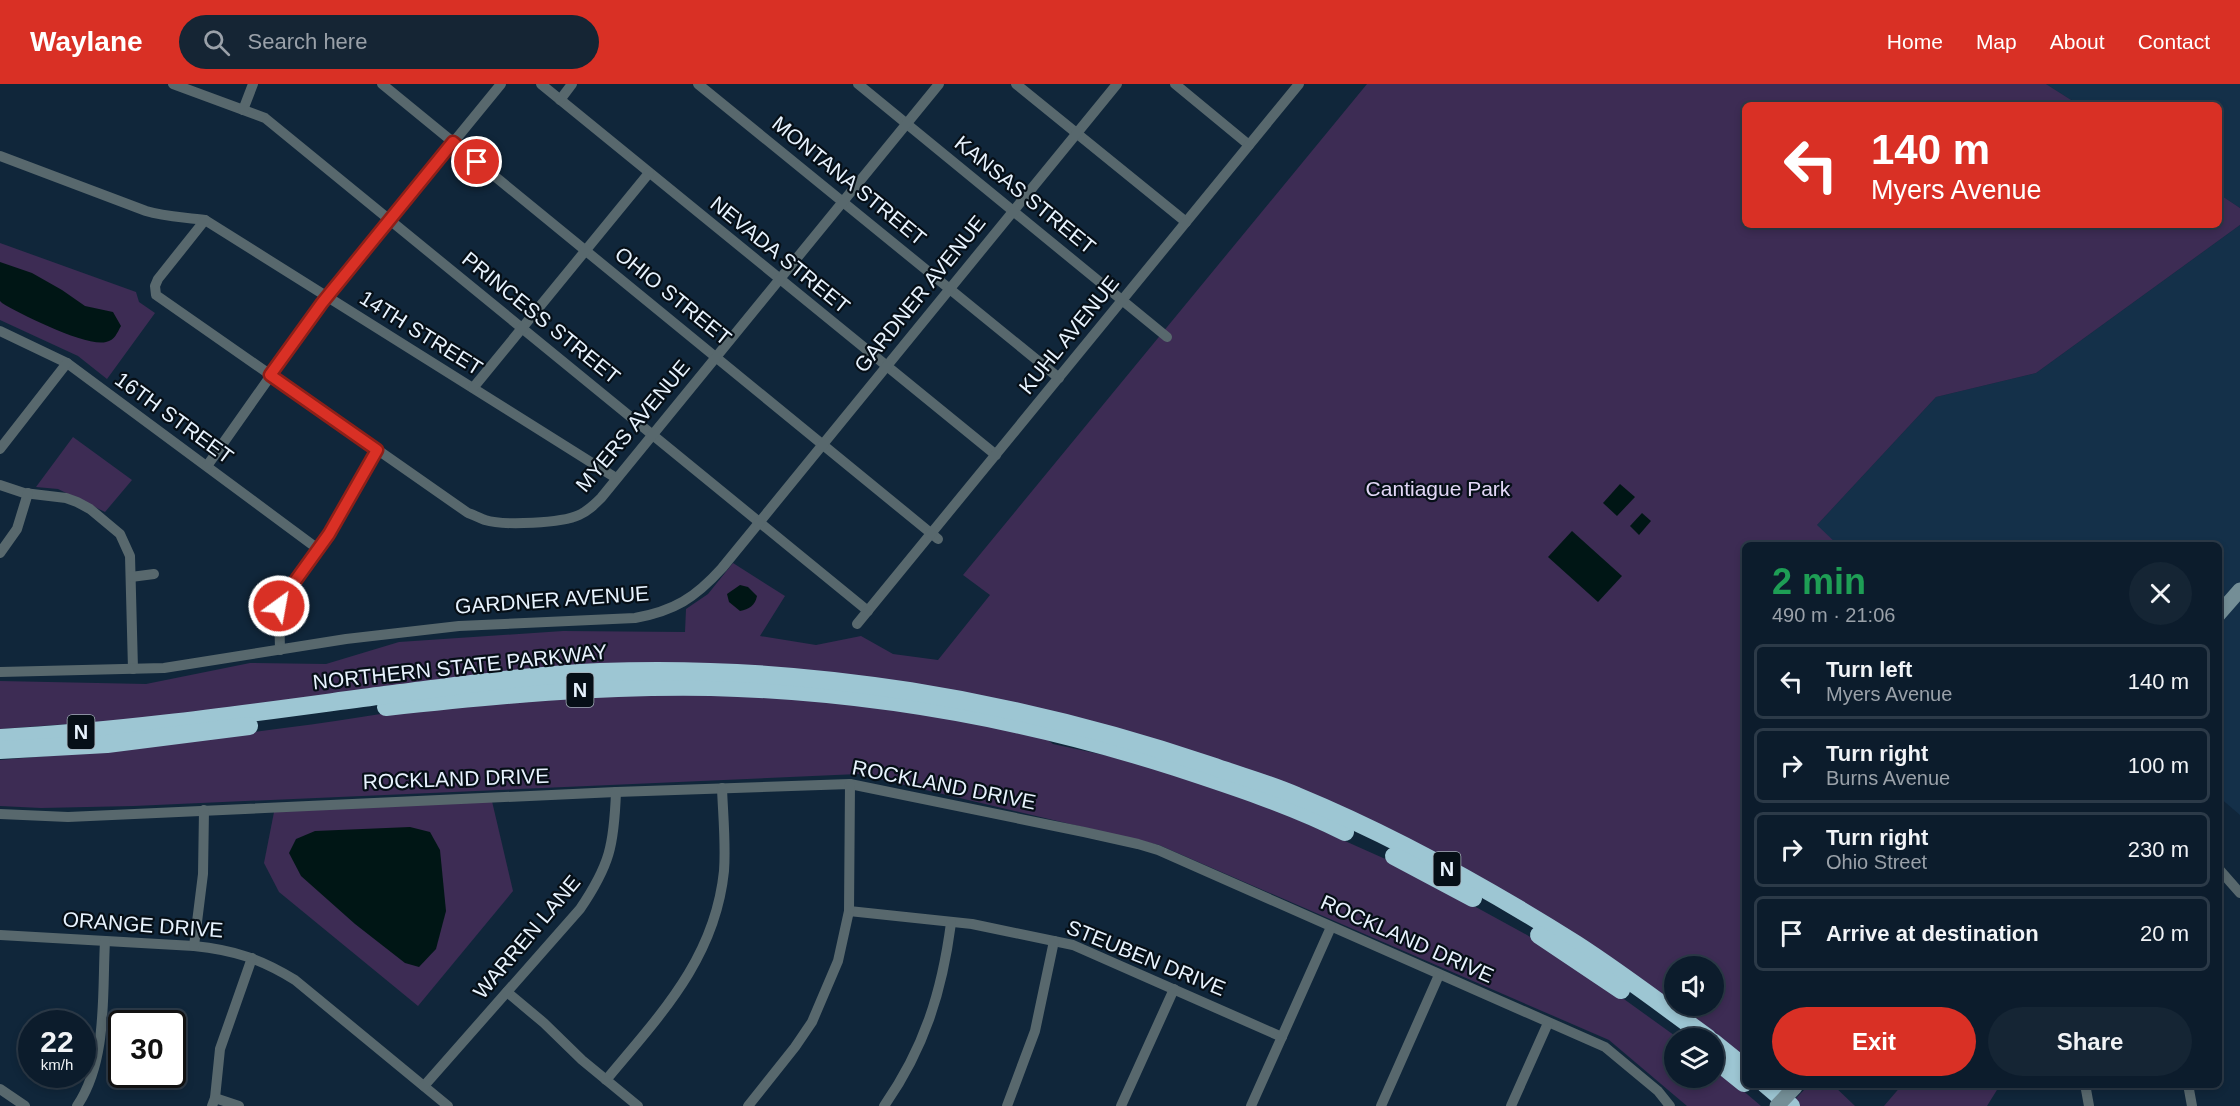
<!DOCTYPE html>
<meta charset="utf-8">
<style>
body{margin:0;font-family:Arial,sans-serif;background:#152534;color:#f1f3f6;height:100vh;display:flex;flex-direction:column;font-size:22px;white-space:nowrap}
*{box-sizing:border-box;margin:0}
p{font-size:20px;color:#9aa1a9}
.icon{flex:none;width:33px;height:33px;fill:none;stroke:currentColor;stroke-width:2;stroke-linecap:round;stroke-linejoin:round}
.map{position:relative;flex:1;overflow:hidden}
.side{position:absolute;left:1742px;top:458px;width:480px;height:546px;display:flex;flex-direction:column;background:#0c1c2c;border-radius:9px;box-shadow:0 3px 9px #0003,0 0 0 2px #2c3a48}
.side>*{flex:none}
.guide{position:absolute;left:1742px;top:18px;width:480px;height:126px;border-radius:9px;box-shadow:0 3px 9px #0003,0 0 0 2px #2c3a48;background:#d93025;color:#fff;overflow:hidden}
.tools{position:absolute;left:1664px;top:872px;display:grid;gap:12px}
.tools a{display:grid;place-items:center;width:60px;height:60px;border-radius:50%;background:#0c1c2c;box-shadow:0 3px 9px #0003,0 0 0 2px #2c3a48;font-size:30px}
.speed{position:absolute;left:18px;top:926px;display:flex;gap:12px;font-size:30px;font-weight:700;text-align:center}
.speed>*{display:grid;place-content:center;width:78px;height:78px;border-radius:50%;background:#0c1c2c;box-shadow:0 3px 9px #0003,0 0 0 2px #2c3a48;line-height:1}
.speed small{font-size:15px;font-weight:400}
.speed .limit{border:3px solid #111;border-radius:9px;background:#fff;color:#111}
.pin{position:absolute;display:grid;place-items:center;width:51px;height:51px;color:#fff;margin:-26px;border:3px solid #fff;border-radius:50%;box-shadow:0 2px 6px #0007}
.me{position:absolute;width:66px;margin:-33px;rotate:32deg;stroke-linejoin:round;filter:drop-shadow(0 0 4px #0008)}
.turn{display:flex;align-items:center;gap:21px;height:126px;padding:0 30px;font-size:27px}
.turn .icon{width:78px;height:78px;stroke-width:2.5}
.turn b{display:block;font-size:42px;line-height:51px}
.round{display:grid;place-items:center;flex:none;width:63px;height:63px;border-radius:32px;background:#152534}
.summary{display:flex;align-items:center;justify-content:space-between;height:102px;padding:0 30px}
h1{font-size:36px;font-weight:800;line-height:45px;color:#1e9e55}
.button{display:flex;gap:12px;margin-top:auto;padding:12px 30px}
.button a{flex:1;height:69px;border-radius:36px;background:#d93025;color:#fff;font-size:24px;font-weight:800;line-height:69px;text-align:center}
.button a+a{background:#152534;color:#f1f3f6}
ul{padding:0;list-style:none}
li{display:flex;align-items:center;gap:18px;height:75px;margin:0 12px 9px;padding:0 18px;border:3px solid #2c3a48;border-radius:9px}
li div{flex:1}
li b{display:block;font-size:22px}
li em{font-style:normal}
header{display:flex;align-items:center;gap:36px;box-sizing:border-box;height:84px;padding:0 30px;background:#d93025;color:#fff}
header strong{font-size:28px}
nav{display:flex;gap:33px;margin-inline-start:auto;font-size:21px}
.search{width:420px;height:54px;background:#152534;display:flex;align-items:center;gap:15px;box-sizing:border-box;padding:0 21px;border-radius:33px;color:#9aa1a9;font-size:22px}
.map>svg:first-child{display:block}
.built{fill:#143049}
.green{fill:#3d2c54;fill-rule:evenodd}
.water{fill:#001615}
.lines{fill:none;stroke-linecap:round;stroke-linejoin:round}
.minor{stroke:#58686d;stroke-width:10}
.secondary{stroke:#748e96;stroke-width:15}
.motorway{stroke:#9dc6d3;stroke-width:18}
.secondary-bridge{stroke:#748e96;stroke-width:15}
.route-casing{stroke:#8d1f18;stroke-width:15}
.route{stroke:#d93025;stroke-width:10}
.labels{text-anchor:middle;stroke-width:4.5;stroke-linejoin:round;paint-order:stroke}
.shield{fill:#060f17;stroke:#a4afb9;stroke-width:1.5}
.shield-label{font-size:20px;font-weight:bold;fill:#e8f3fe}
.street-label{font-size:21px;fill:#e8f3fe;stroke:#060f17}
.park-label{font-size:21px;fill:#e2d7f6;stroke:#060f17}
</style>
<header>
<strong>Waylane</strong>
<div class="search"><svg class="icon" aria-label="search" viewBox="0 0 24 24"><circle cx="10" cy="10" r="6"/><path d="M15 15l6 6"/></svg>Search here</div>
<nav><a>Home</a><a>Map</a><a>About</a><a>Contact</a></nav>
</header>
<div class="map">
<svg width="2240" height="1022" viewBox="0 0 2240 1022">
<rect width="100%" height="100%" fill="#10263a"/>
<!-- built -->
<g class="built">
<polygon points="2046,0 2240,0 2240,124 2219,110 2218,21 2079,21"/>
<polygon points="2240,141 2240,731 2219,713 2218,460 1837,460 1816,442 1936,313 2036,289"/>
</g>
<!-- green -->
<g class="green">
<path d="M1367 0H2046L2079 21H1744V141H2218L2219 110 2240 124V141L2036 289 1936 313 1817 441 1837 460H1744V976L1705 944 1604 871 1515 813 1384 745 1292 705 1169 660 1150 682 1269 723 1401 782 1527 851 1610 905 1678 954H1674V993H1713V981L1761 1022H1687L1609 956 1159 761 858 690 134 722 41 724 0 722V676C95 669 190 657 284 644 357 635 430 620 503 615 554 611 606 607 657 607 788 609 916 625 1044 653L1053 660 1118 674 1135 650 931 606 783 588 732 584 632 582 520 588 152 634 0 645V597L146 600 250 579 326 580 399 558 563 547 685 548 686 525 708 510 733 479 785 512 760 552 816 561 861 552 893 570 938 576 990 511 963 491ZM1674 882H1713V921H1674Z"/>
<polygon points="0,159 136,208 139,218 155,229 107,295 78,272 0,236"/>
<polygon points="73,353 132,396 105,428 58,405 36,403"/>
<polygon points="491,713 513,807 418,922 279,808 264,779 275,723"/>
<polygon points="1809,1001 1833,1001 1855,1022 1799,1022 1793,1017"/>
<polygon points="1902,1001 1902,1000 2000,1001 1987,1022 1884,1022"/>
</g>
<!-- water -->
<g class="water">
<path d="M0 178 32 189 62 206 85 222 113 228 121 242C117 249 115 256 106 258 86 263 20 230 2 219L0 217Z"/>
<polygon points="1620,400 1635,413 1617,432 1603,419"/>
<polygon points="1642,429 1651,437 1639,451 1630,442"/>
<polygon points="1572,447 1622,492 1598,518 1548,473"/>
<path d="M740 501 748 503 757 512C755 522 749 525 740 527L729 518 727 510Z"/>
<polygon points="410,743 430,748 440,766 446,827 436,865 419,883 405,879 355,840 301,792 289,769 296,755 315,747"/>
</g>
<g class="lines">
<!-- minor -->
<g class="minor">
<polyline points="173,0 265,34 868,527"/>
<polyline points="382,0 938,455"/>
<polyline points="541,0 996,371"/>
<polyline points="698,0 1059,294"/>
<polyline points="858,0 1167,253"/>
<polyline points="1016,0 1186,138"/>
<polyline points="1175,0 1249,61"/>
<polyline points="560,16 572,0"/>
<polyline points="243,26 253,0"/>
<path d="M0 72 146 127C165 133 185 133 205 136L616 394"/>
<path d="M205 136 158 195 155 202 156 211 468 429C474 431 480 434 485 436 504 442 562 439 579 431 588 427 594 421 601 414L939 0"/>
<polyline points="0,247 67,279 318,465"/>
<polyline points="473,304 649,89"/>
<polyline points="0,365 67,279"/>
<polyline points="207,382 322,219 501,0"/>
<polyline points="0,401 24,409 66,414 77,418 90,425 120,450 130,472 133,585"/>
<polyline points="0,469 17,445 28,409"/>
<polyline points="131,493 154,490"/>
<polyline points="857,540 1299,0"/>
<polyline points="280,566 279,522 288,507 329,450 377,366"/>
<path d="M0 588 164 584 346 555 459 542 635 534C674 527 695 514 722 484L1117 0"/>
<polyline points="0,730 68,733 616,708 850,700 1084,748 1138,760 1158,766 1605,963 1658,1007 1670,1022"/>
<polyline points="2218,784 2240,809"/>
<polyline points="849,827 972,840 1073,861 1282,953"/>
<path d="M0 851 194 862C234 866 261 875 295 896L448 1022"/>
<polyline points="194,862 203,790 204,726"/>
<polyline points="507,908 544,939 582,976 638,1022"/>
<path d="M606 996C660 931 715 875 724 787 726 760 723 731 722 704"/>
<polyline points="2085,1000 2089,1022"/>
<polyline points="2188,1000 2192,1022"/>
<path d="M424 1002 580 825C610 781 614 761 616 708"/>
<polyline points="0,1005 25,1022"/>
<polyline points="215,1014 239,1022"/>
<path d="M77 1022C108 976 102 910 105 857"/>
<polyline points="212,1022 215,1014 220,965 252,874"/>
<polyline points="748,1022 795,963 812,938 838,877 849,827 850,700"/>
<path d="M884 1022C924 965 942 908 951 839"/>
<polyline points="1007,1022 1035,947 1054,857"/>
<polyline points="1121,1022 1174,905"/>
<polyline points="1251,1022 1331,843"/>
<polyline points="1381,1022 1439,891"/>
<polyline points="1511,1022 1548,939"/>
</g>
<!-- secondary -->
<polyline class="secondary" points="2218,531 2240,506"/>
<!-- motorway -->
<g class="motorway">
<path d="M386 623C494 611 602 601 711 603 868 607 1026 635 1175 683 1233 702 1291 721 1345 748"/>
<path d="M0 654C129 647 257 628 385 611 457 602 528 591 600 588 807 580 1017 616 1212 682 1240 692 1270 700 1297 712 1394 752 1487 804 1576 860 1621 889 1664 922 1708 954"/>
<polyline points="0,666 107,660 249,642"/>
<polyline points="1394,772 1473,814"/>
<polyline points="1539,851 1621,906"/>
<polyline points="1713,958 1744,983"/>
<polyline points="1713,974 1744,999"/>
<polyline points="1765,1000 1791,1022"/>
</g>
<!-- secondary-bridge -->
<polyline class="secondary-bridge" points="1777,1022 1795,1003"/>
</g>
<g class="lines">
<!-- route casing -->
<g class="route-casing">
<polyline id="route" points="279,522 288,507 329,450 377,366 270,291 322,219 453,58 477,78"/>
</g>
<!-- route -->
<use href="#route" class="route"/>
</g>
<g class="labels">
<!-- shield labels -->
<g class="shield">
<rect x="566.5" y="589" width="27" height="34" rx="4.5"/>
<rect x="67.5" y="631" width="27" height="34" rx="4.5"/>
<rect x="1433.5" y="768" width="27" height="34" rx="4.5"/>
</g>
<g class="shield-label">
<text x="580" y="613">N</text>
<text x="81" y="655">N</text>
<text x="1447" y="792">N</text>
</g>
<!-- street labels -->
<g class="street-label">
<text transform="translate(849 97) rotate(39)" y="7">MONTANA STREET</text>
<text transform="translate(1025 111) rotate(39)" y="7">KANSAS STREET</text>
<text transform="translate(780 171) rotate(39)" y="7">NEVADA STREET</text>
<text transform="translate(920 210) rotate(-51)" y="7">GARDNER AVENUE</text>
<text transform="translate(673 212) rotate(39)" y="7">OHIO STREET</text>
<text transform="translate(541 234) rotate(39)" y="7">PRINCESS STREET</text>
<text transform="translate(421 249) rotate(32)" y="7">14TH STREET</text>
<text transform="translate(1069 251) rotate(-51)" y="7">KUHL AVENUE</text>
<text transform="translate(174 334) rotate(36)" y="7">16TH STREET</text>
<text transform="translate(633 342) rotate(-50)" y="7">MYERS AVENUE</text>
<text transform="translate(552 516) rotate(-4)" y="7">GARDNER AVENUE</text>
<text transform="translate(460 583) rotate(-6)" y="7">NORTHERN STATE PARKWAY</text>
<text transform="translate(456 695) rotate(-2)" y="7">ROCKLAND DRIVE</text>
<text transform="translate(944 701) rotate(11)" y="7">ROCKLAND DRIVE</text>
<text transform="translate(143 841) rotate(4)" y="7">ORANGE DRIVE</text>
<text transform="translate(527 853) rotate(-50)" y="7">WARREN LANE</text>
<text transform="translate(1407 855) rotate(24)" y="7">ROCKLAND DRIVE</text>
<text transform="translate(1146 874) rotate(22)" y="7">STEUBEN DRIVE</text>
</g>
<!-- park labels -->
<g class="park-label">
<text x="1438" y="412">Cantiague Park</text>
</g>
</g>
</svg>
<div class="tools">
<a><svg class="icon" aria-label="sound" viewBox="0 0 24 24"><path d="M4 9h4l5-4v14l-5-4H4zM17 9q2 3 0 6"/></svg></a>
<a><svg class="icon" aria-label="layers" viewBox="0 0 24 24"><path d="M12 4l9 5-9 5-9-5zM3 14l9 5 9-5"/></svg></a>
</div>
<div class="speed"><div>22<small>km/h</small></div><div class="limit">30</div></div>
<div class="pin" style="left:477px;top:78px;background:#d93025"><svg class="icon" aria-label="arrive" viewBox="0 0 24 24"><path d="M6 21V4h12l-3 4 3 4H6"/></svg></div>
<svg class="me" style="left:279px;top:522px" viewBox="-20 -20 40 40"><circle r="17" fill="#d93025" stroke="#fff" stroke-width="3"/><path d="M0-11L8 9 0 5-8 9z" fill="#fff"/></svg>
<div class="guide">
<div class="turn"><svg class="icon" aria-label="left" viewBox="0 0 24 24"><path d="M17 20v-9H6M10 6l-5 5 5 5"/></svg><div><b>140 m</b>Myers Avenue</div></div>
</div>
<section class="side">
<div class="summary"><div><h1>2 min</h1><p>490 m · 21:06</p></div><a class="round"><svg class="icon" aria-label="close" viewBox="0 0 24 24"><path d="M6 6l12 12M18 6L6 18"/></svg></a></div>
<ul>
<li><svg class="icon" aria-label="left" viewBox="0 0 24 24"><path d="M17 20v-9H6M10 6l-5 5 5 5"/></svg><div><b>Turn left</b><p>Myers Avenue</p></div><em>140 m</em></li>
<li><svg class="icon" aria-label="right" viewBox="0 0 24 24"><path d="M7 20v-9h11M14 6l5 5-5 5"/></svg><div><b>Turn right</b><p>Burns Avenue</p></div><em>100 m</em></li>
<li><svg class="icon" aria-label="right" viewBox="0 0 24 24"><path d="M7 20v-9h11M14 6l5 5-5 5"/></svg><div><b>Turn right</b><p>Ohio Street</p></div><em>230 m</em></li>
<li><svg class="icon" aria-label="arrive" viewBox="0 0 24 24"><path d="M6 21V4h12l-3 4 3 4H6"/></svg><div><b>Arrive at destination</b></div><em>20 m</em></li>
</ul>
<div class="button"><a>Exit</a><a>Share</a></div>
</section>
</div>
